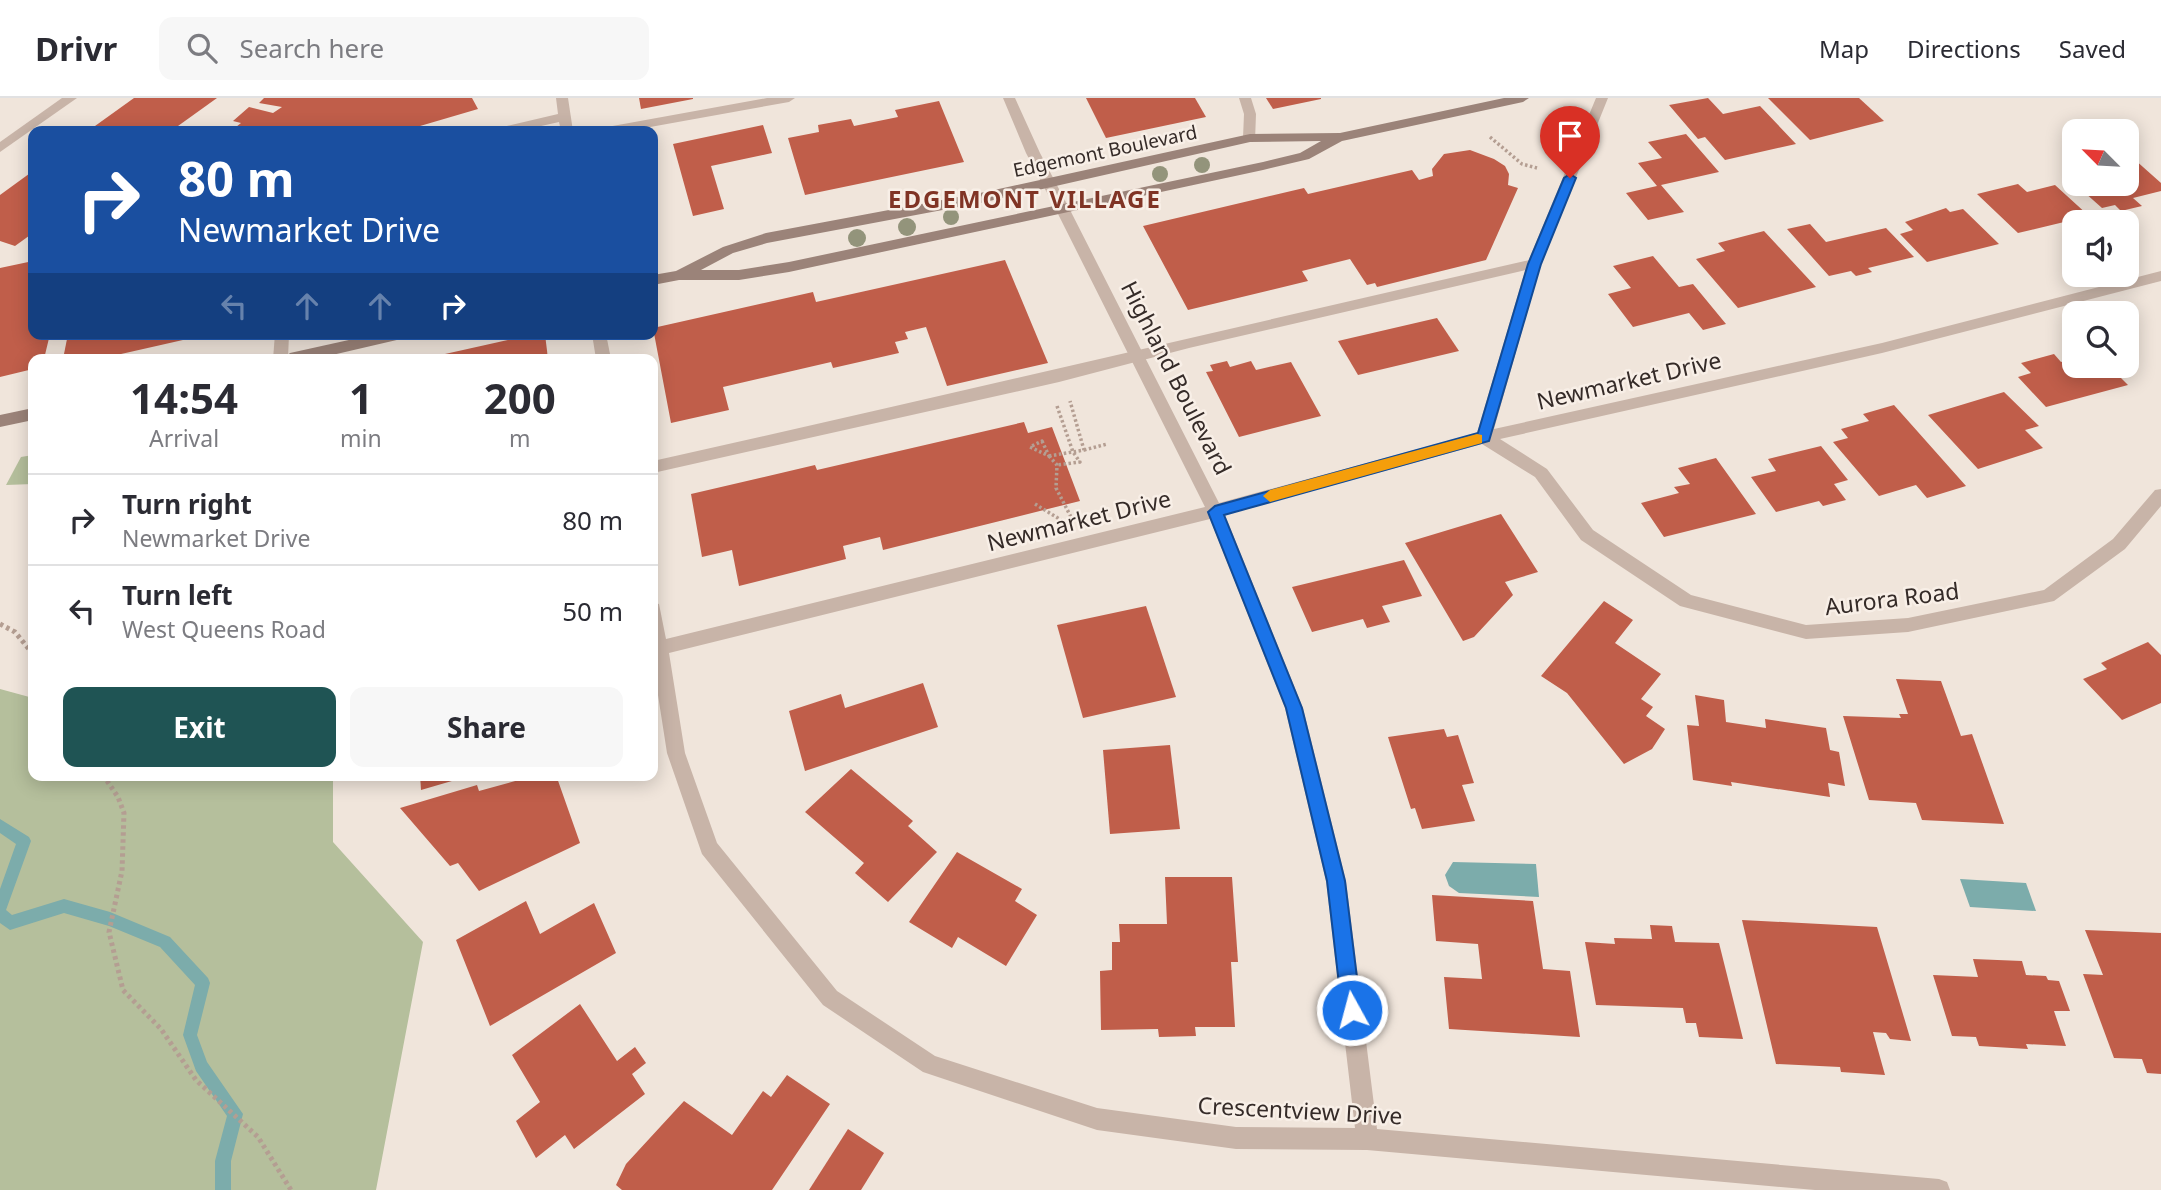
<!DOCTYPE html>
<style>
body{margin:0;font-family:"Noto Sans",sans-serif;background:#f7f7f7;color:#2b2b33;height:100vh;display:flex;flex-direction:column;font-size:26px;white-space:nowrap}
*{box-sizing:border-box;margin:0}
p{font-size:23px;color:#7c7c81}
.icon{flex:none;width:38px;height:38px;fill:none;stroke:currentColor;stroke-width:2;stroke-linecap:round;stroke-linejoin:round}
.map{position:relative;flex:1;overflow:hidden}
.side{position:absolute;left:28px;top:256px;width:630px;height:427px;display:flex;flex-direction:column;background:#fff;border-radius:14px;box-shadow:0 4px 18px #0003}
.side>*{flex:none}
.guide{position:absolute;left:28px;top:28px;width:630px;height:214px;border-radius:14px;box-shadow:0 4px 18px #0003;background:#1a4fa0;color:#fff;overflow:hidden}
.needle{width:46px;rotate:294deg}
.fabs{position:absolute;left:2062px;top:21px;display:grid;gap:14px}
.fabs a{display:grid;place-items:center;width:77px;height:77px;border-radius:14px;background:#fff;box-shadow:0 4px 18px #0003;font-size:35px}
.pin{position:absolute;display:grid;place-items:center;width:60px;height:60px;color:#fff;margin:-72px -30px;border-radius:50% 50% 50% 0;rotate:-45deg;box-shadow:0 0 7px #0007}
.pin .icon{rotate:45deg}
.me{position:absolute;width:77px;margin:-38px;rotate:353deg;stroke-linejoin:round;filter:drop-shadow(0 0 5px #0008)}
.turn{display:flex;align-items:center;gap:24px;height:147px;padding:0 35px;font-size:32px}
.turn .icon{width:91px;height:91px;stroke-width:2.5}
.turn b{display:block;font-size:49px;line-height:60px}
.lanes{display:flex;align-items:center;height:66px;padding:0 35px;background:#0003;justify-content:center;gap:35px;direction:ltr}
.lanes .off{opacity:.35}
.eta{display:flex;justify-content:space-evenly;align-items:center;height:119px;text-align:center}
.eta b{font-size:42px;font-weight:700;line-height:49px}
.primary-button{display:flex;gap:14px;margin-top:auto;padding:14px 35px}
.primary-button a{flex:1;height:80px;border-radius:14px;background:#1f5454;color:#fff;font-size:28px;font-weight:700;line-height:80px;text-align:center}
.primary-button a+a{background:#f7f7f7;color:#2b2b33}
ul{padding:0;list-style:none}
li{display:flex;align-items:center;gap:21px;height:91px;padding:0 35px;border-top:2px solid #e1e1e2}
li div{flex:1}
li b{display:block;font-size:26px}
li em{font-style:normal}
header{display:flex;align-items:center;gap:42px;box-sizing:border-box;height:98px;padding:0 35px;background:#fff;border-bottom:2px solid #e1e1e2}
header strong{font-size:33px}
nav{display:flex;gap:38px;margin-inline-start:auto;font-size:24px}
.search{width:490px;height:63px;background:#f7f7f7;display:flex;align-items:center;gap:18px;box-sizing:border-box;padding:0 24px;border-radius:14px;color:#7c7c81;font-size:26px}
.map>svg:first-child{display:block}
.green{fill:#b5bf9c}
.water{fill:#7cacab}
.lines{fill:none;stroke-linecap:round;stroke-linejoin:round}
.stream{fill:#7cacab;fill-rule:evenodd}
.building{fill:#c05e4a}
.path-far1{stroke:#b49e92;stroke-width:3.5;stroke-dasharray:2.5 2.5;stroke-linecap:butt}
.path{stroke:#b49e92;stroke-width:5;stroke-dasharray:3.5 3.5;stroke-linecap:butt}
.service{fill:#c8b4a8;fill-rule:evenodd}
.minor{fill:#c8b4a8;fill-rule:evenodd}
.tertiary{fill:#c8b4a8;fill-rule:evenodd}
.secondary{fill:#9b8379;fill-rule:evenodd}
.tree{fill:#93947b}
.route{fill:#1a73e8;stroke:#114b97;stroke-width:2}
.slow{fill:#f59e0b}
.labels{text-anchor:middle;stroke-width:5;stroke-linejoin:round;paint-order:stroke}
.far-street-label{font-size:19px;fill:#352b28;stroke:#f8efe7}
.street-label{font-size:23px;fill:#352b28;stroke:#f8efe7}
.far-district-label{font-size:24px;font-weight:bold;letter-spacing:2px;fill:#803425;stroke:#f8efe7}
</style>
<header>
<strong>Drivr</strong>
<div class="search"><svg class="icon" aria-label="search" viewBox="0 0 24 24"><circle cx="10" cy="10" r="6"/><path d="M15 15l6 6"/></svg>Search here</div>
<nav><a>Map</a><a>Directions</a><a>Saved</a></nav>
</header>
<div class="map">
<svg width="2161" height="1092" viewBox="0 0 2161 1092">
<rect width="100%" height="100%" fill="#f0e5db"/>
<!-- green -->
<g class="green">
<polygon points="33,357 33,386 6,387 21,359"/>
<polygon points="0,591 33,600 33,677 333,677 333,744 423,844 376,1092 0,1092"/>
</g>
<!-- water -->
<g class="water">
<polygon points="1453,764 1536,766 1539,799 1459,795 1449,788 1445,777"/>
<polygon points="1960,781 2026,785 2036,813 1970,809"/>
</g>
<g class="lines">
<!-- stream -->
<polygon class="stream" points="0,721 29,739 31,743 6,812 12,817 64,801 110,814 170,839 208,880 210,885 197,937 207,964 243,1016 231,1063 231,1092 215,1092 215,1063 227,1018 196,973 183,937 195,887 160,849 109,828 64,815 10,832 0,825 0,791 16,746 0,735"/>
</g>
<!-- building -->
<g class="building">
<polygon points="134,0 217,0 171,33 110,33 95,28"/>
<polygon points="264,0 472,0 478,11 403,33 231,33 241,25 233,23 249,9 273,15 282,9 259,5"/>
<polygon points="639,0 693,0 693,1 641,11"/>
<polygon points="1086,0 1195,0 1206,19 1106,40"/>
<polygon points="1266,0 1321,0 1321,1 1273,11"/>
<polygon points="1708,0 1723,16 1760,8 1796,46 1725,62 1705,39 1698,41 1669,7"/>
<polygon points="1768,0 1859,0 1884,23 1810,42"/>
<polygon points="939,3 964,64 805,97 788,40 819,34 818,27 851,21 854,28 898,19 895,12"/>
<polygon points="763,27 772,55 711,68 724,111 693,118 673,46"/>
<polygon points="1686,36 1719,74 1661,87 1684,114 1648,122 1626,95 1657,88 1638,65 1662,60 1648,44"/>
<polygon points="1470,52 1494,61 1505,68 1509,76 1508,87 1518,90 1486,162 1377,189 1375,185 1367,187 1350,161 1302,173 1308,183 1188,212 1143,128 1304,90 1308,96 1412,72 1419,82 1433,78 1432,71 1444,56"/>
<polygon points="2134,61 2161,85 2161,93 2133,100 2142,108 2121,113 2115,107 2102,110 2075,86 2126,86 2126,63"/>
<polygon points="33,73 33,135 15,148 0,143 0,97"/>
<polygon points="2018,86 2027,94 2055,87 2089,118 2018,135 1977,96"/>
<polygon points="1946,110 1950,114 1963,111 1999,146 1927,164 1900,136 1913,132 1905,124"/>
<polygon points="1810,126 1826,144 1886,130 1914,159 1868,170 1872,174 1856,178 1851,173 1829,178 1787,131"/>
<polygon points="1764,133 1816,189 1738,210 1696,161 1725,153 1718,145"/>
<polygon points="1653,158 1679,189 1693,186 1726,226 1703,232 1689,215 1633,229 1608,196 1631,190 1613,168"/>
<polygon points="1005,162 1048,265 947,288 926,229 905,234 908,241 895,244 899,255 833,270 831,264 723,289 729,312 671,325 653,230 813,194 816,204"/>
<polygon points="33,163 33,236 50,236 44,261 33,261 33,271 0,279 0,170"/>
<polygon points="1437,220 1459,253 1358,277 1338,243"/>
<polygon points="68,236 205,236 205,237 99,261 63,261"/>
<polygon points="534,236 545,236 548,261 444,261 445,256"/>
<polygon points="2054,256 2061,264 2074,260 2074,268 2109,268 2128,287 2046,309 2018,279 2031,275 2021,265"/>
<polygon points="1227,263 1230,269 1251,263 1256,272 1291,264 1321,318 1239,339 1206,274 1213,273 1210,267"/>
<polygon points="2004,294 2039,328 2025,332 2043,350 1978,371 1928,317"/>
<polygon points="1894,307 1966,388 1927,400 1916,387 1879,398 1833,344 1848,340 1841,331 1869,323 1863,316"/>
<polygon points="1024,324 1028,335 1052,329 1080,403 883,452 880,439 843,448 846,461 739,488 732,452 702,459 691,396 815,367 817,372"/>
<polygon points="1821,348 1848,382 1834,386 1846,402 1823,408 1819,403 1776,414 1751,379 1776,373 1768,361"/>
<polygon points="1716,360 1756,416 1664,439 1641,405 1679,395 1674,389 1690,386 1678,370"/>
<polygon points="1501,416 1538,474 1505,484 1513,497 1474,539 1463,543 1405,445"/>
<polygon points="1404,462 1422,498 1382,508 1390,524 1367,530 1363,521 1312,534 1292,489"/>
<polygon points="1604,503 1633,522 1615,545 1661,576 1641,601 1653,609 1646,618 1665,631 1652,651 1624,666 1567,595 1541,578"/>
<polygon points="1146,508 1176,599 1083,620 1057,527"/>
<polygon points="2148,544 2161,557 2161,605 2122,622 2083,581 2107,571 2101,565"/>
<polygon points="1896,581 1941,583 1961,638 1972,636 2004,726 1922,722 1916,705 1869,702 1843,618 1901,620 1899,616 1908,616"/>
<polygon points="923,585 938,629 805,673 789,613 841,596 845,610"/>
<polygon points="1695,597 1724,602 1726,624 1766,630 1765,621 1826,630 1830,652 1839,654 1845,688 1828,685 1830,699 1731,684 1732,688 1693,682 1687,627 1699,628"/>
<polygon points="1444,631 1447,639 1458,637 1474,685 1462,687 1475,723 1422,731 1415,710 1411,711 1388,639"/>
<polygon points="1170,647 1180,731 1110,736 1103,652"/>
<polygon points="851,671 913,723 908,728 937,754 888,804 855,775 864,765 805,714"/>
<polygon points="420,677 469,677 469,678 421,692"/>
<polygon points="537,677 556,677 580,745 479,793 458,765 450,768 400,710 477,687 479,693"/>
<polygon points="957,754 1022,791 1015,803 1037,817 1006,868 958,839 952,850 909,824"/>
<polygon points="1165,779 1232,779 1238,864 1231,864 1235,929 1195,929 1196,938 1159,939 1158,931 1101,932 1100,873 1112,872 1112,844 1120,844 1119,826 1167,826"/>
<polygon points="1432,797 1533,803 1543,871 1570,873 1580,939 1449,931 1444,879 1482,881 1478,846 1436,843"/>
<polygon points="526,803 540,836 594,805 616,855 490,928 456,842"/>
<polygon points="1742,822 1877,829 1911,943 1890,941 1886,935 1873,934 1885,977 1841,974 1840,969 1776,966"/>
<polygon points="1650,827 1672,828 1675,844 1719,845 1743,941 1699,939 1696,925 1686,925 1683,910 1596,907 1585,844 1615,846 1614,840 1652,841"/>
<polygon points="2085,832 2161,835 2161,976 2147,975 2142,961 2114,960 2083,876 2103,877"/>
<polygon points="1973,861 2022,863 2026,877 2046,878 2048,882 2059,883 2070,913 2054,913 2066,948 2026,946 2028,951 1979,948 1976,939 1952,938 1933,877 1978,879"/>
<polygon points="580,906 617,963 635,949 646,965 632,976 645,996 574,1051 565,1037 536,1060 516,1023 540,1004 512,957"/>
<polygon points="787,977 830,1006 772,1092 622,1092 616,1087 626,1066 684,1003 732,1037 763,993 771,999"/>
<polygon points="848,1031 884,1055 861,1092 809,1092"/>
</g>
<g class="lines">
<!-- path-far1 -->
<g class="path-far1">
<polyline points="1490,39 1522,66 1537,70"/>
<polyline points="1057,308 1073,354 1080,364 1057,367"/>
<polygon points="1042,343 1049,358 1030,349"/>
<polyline points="1084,352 1107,346"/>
<polyline points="1049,358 1057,367 1056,390 1071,419"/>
<polyline points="1049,358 1084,352 1070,303"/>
<polyline points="1035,406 1061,422"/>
</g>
<!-- path -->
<g class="path">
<polyline points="0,526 15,534 33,556"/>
<polyline points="103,677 118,699 124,715 122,773 109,834 123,892 161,931 196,982 258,1039 291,1092"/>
</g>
<!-- service -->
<g class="service">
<polygon points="767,0 795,0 789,4 628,33 600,33 607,29"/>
<polygon points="1239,0 1251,0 1256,16 1255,43 1245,43 1243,40 1244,16"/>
<path d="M1534 161 1541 166 1539 169 1189 250 1059 284 653 375V363C947 297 1240 228 1534 161Z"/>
</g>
<!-- minor -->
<g class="minor">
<polygon points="556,0 568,0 573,33 561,33 559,24 519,33 496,33 498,30 558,16"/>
<path d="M1596 0H1608L1541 166 1494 331 1882 245 2161 173V183L1882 255 1500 341 1547 371 1593 432 1691 497 1806 527 1908 520 2044 492 2113 441 2155 392 2161 391V408L2125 451 2054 503 1908 534 1806 541 1680 508 1581 442 1535 379 1482 346 1225 417 1303 610 1346 783 1377 1031 1939 1081 1947 1084 1950 1092H1815L1367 1052 1236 1051 1097 1032 923 974 823 907 702 756 667 655 653 565V504L659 506 666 541 1205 409 1055 110 1062 105 1069 110 1219 405 1477 335 1527 166ZM1210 421 1285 610 1326 783 1355 1030 1236 1029 1097 1010 935 958 837 893 717 745 685 655 669 555Z"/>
<polygon points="275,236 289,236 288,261 273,261"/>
<polygon points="592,236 606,236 611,261 596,261"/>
</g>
<!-- tertiary -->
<g class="tertiary">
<polygon points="62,0 77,0 0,54 0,44"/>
<polygon points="1003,0 1015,0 1040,55 1069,110 1067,113 1057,113 1055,110 1026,55"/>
</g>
<!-- secondary -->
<g class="secondary">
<path d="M1504 0H1529L1523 4 1342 43 1309 61 1263 72 789 174 739 182H679L653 187V177L676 173 723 149 766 135 985 94 1250 36 1340 35ZM1321 43 1300 55 1263 64 789 164 739 172H701L733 155 767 145 985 104 1250 44Z"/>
<polygon points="376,236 408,236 401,241 315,261 283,261 290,255"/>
<polygon points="33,310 33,322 0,329 0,317"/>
</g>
</g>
<!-- trees -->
<g class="tree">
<circle cx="1202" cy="67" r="8"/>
<circle cx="1160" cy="76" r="8"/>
<circle cx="951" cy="119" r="8"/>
<circle cx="907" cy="129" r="9"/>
<circle cx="857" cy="140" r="9"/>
</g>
<!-- route -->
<polygon class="route" points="1570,76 1576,80 1541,166 1489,343 1224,417 1302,610 1345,783 1361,912 1359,919 1352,922 1345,919 1342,912 1327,783 1286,610 1208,414 1215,408 1478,335 1528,166 1564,80"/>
<!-- slow -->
<polygon class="slow" points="1477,336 1482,337 1482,345 1270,404 1263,398 1270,392"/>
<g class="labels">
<!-- far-street labels -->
<g class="far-street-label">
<text transform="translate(1105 53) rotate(-12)" y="7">Edgemont Boulevard</text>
</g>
<!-- street labels -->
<g class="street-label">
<text transform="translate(1176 280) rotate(63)" y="8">Highland Boulevard</text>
<text transform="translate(1629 283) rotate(-13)" y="8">Newmarket Drive</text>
<text transform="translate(1079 423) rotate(-14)" y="8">Newmarket Drive</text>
<text transform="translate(1892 501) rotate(-7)" y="8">Aurora Road</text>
<text transform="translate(1300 1013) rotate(3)" y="8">Crescentview Drive</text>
</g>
<!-- far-district labels -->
<g class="far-district-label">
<text x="1025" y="110">EDGEMONT VILLAGE</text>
</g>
</g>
</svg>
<div class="fabs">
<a><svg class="needle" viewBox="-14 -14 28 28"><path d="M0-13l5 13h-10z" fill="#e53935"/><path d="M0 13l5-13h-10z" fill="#7c7c81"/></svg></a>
<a><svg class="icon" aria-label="sound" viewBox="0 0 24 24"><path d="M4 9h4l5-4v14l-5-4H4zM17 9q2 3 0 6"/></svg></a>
<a><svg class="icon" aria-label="search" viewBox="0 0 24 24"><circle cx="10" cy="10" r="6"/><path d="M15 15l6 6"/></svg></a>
</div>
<div class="pin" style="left:1570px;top:80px;background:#d93025"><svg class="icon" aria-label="arrive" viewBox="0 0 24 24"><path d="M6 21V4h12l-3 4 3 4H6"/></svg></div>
<svg class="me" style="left:1352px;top:912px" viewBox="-20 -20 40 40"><circle r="17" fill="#1a73e8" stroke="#fff" stroke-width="3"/><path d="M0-11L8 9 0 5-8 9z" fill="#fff"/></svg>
<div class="guide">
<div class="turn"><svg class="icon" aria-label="right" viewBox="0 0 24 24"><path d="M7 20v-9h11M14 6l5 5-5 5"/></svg><div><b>80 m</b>Newmarket Drive</div></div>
<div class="lanes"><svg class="icon off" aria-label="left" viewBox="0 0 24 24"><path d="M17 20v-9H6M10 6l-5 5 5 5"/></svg><svg class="icon off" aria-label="ahead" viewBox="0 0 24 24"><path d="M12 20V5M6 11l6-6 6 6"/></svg><svg class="icon off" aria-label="ahead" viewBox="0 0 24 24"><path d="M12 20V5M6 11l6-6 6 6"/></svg><svg class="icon" aria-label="right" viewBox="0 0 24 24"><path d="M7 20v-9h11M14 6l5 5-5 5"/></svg></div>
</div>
<section class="side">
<div class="eta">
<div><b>14:54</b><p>Arrival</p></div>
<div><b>1</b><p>min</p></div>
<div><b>200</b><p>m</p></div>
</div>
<ul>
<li><svg class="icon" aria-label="right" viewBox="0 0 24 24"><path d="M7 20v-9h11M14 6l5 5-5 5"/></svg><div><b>Turn right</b><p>Newmarket Drive</p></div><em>80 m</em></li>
<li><svg class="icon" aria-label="left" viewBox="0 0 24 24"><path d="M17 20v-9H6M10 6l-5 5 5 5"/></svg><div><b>Turn left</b><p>West Queens Road</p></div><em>50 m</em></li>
</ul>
<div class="primary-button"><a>Exit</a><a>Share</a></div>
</section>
</div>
